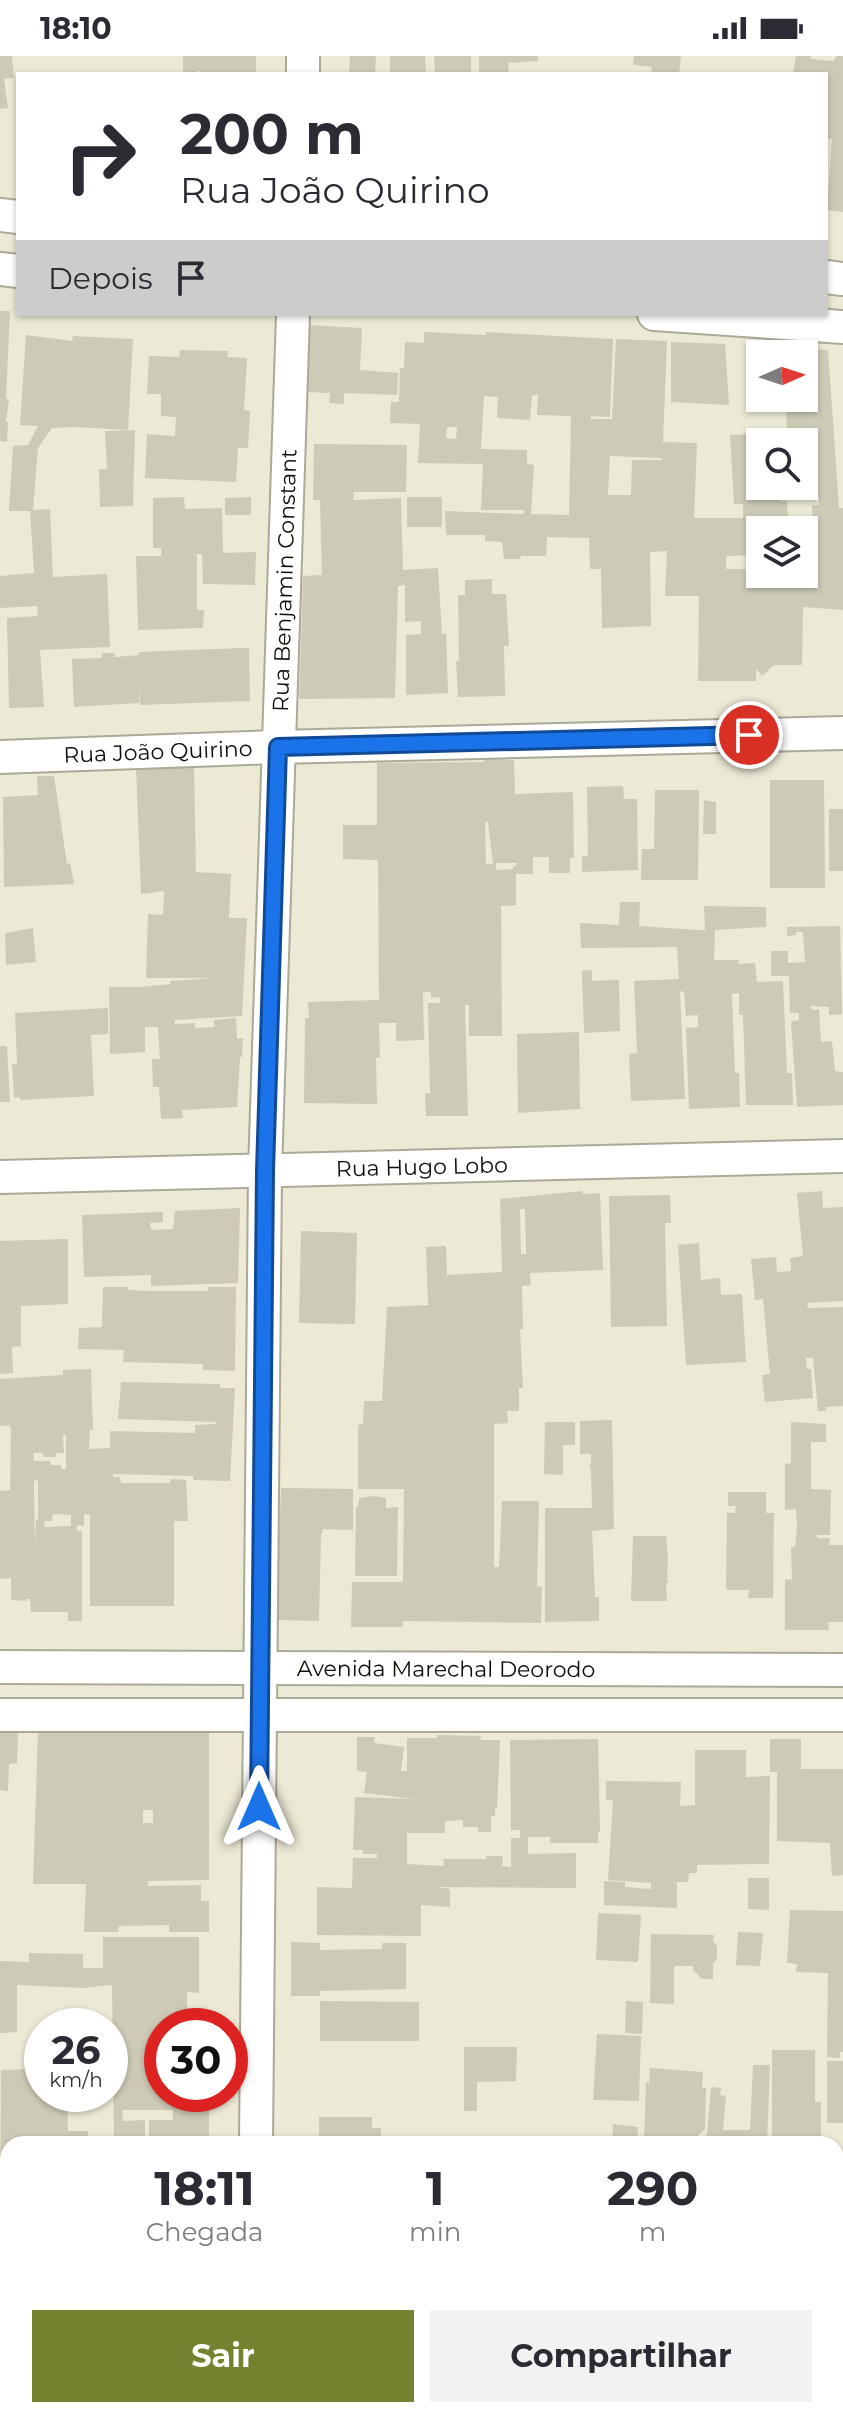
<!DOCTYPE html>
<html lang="pt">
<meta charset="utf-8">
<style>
body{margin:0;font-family:Montserrat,sans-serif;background:#f2f2f3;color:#2b2b33;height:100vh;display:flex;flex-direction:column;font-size:30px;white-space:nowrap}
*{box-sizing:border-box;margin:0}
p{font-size:26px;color:#7c7c81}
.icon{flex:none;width:44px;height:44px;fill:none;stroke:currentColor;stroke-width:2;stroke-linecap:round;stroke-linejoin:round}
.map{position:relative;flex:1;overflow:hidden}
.panel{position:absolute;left:0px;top:2080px;width:844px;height:282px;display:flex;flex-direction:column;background:#fff;border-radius:24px 24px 0 0;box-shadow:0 2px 6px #0004}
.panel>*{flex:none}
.banner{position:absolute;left:16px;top:16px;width:812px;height:244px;border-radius:0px;box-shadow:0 2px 6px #0004;background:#fff;color:#2b2b33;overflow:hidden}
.needle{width:52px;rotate:87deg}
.tools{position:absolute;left:746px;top:284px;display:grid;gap:16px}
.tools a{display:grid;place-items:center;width:72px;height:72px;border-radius:0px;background:#fff;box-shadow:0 2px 6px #0004;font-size:40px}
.speed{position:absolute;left:24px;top:1952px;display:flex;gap:16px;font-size:40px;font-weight:700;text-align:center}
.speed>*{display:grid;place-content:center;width:104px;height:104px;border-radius:50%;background:#fff;box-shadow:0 2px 6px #0004;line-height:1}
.speed small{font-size:20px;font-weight:400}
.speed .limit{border:12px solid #d22;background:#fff;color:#111}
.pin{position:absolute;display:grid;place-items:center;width:68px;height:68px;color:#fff;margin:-34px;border:4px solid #fff;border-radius:50%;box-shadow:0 2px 8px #0007}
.me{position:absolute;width:88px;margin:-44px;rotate:0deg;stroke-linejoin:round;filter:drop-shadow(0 0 6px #0008)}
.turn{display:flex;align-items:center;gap:28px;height:168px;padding:0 32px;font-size:36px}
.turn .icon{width:104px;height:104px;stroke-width:2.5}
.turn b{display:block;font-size:56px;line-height:68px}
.then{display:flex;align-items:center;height:76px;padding:0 32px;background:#0003;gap:16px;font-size:30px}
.eta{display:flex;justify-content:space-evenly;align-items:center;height:136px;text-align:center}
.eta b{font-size:48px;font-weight:700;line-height:56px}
.primary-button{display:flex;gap:16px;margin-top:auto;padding:16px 32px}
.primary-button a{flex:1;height:92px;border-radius:0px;background:#758331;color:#fff;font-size:32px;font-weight:700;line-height:92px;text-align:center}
.primary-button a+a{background:#f2f2f3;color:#2b2b33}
.status{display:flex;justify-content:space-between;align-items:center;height:56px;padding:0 40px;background:#fff;direction:ltr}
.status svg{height:22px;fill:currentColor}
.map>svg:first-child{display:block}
.building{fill:#cdcab7;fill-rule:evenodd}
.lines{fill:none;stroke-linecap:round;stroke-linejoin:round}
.street-casing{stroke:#aca997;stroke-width:36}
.street{stroke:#fff;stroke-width:32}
.route-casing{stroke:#114b97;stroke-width:20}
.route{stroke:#1a73e8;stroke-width:14}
.labels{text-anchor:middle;stroke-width:8;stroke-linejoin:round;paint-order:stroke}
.street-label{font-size:22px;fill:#0f0e08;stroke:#fff}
</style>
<div class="status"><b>18:10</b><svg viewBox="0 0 49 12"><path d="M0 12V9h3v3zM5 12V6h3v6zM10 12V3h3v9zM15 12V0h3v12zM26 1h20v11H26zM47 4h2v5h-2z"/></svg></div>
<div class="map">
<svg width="843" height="2361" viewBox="0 0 843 2361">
<rect width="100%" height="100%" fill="#ece9d5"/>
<!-- building -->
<g class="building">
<polygon points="0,0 12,0 14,22 4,23 8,52 0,53"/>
<polygon points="183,0 256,0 256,18 200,18 200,15 197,15 197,18 183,18"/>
<polygon points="350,0 376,0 375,18 349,18"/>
<polygon points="390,0 425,0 426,18 390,18"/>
<polygon points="434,0 471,0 471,18 435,18"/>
<polygon points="479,0 538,0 538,5 508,7 509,18 479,18"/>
<polygon points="634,0 681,0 679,18 651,18 652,11 633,9"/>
<polygon points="796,0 811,0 811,3 834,5 836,0 843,0 843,156 827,154 832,83 826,82 826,18 793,18"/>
<polygon points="0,255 10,255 6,343 9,343 6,366 8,366 7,386 0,385"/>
<polygon points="307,269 362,272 360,314 398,317 397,339 344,337 344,348 329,347 330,337 306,336"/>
<path d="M424 276 486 279V276L613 283 610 361 591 360V363H612L616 283 667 285 663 386 697 387 694 462H743V448H734L730 379 782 377 783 386H760V430H780L781 445H787L788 465H813L812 449H819L817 418 804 419V386H788L785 342H804V298H776V292L828 294 839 452H843V554L803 551 802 609H774L762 620 756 613V625H698L699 540H665L667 495 650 496 651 570 602 572 601 513H590L589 482 547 481 546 500H521L520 503H504L502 486 485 485V479H446L445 455 524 458V454H481L483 408 418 407 420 368 390 367 391 346H399L400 312H404L405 286 424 287ZM538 338 537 359 571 360 569 459 531 458 534 409 527 408V394L481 393 484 340 498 341 497 362 530 364 532 340ZM447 371H457L456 383 446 382ZM610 400 662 402V404H632L631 439H608ZM760 474H804V518H760ZM755 499V513H726V500Z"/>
<polygon points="26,279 72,285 73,280 133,283 128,374 75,371 52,372 38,392 33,454 50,453 53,521 107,518 110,591 40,594 44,651 9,652 7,562 38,560 37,550 0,552 0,520 34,517 30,455 9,455 13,390 28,389 38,370 20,369"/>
<polygon points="671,286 725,288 729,349 671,346"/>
<polygon points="180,294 228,295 227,301 247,302 244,354 250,355 248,392 238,392 236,426 145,422 147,378 175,380 176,361 161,360 161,338 147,338 149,300 179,301"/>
<polygon points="135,374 133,450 100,451 99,413 107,413 105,375"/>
<polygon points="314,388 407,389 406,436 354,436 353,444 401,442 403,514 438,512 442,578 446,577 448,637 406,639 406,579 421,578 421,565 405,566 405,529 398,530 395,642 299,643 303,520 322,519 320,444 313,444"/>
<polygon points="184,441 185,453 222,452 223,497 256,496 255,529 203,528 202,498 197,498 197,554 204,554 203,572 138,574 136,500 161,500 161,492 153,492 153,442"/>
<polygon points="251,441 251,459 225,459 225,442"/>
<rect x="407" y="441" width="35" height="30"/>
<polygon points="492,523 492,538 506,538 509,590 504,590 505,640 458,641 456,605 459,605 458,539 465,539 465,524"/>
<polygon points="241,592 249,592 250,645 140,649 139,629 139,647 74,651 72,603 102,602 102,597 115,597 115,601 139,599 139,596"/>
<path d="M484 703 514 704 515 738 573 736 574 802H570V817H549V801H533V818H516V849L501 850 502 980H469V949H465L468 1060H426L425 1037H430L428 947H440V941L431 942V936H423L424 984 396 985V967H379L380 1001 376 1002 377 1048 304 1047 305 962H309L308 946 379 944 378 804 343 803V769H377V707L484 706ZM485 766H488L493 808H486ZM496 807H516V810H513V813L496 814Z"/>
<polygon points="194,710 196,816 231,818 229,862 247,862 242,960 175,964 175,968 195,967 195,972 214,971 214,964 236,962 237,983 243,982 242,1001 240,1001 237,1051 182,1054 183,1062 161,1063 159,1031 153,1031 152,1003 160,1003 158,971 145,971 145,996 110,998 109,931 142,931 170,928 170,925 213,922 146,922 148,858 163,859 164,835 141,838 136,712"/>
<polygon points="37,720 54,720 67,808 70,807 74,828 4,831 3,741 38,739"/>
<polygon points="770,724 824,724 825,832 770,832"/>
<polygon points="623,730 624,743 637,743 638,814 582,816 582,800 588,800 587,731"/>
<polygon points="655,734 699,734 698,824 641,824 642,793 654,793"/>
<polygon points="704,744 716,746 716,778 703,778"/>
<rect x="829" y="753" width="14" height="62"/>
<polygon points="620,846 640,846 639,870 698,874 705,874 704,850 766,851 766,871 715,874 714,904 739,904 738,908 755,907 757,926 783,925 787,1017 792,1017 793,1049 746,1049 743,959 739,959 739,937 732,938 735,1017 739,1017 740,1051 689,1053 686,972 698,971 698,959 686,960 684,936 680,935 685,1043 631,1045 629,998 637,997 634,925 679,923 677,891 581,892 580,867 619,869"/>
<polygon points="840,870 842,958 829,959 829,951 810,950 812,954 819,953 821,986 832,985 835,1015 843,1016 843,1049 797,1051 791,967 792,965 799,964 799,957 790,957 789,920 771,920 771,895 788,895 788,907 805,906 803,876 796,876 796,879 787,880 787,871"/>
<polygon points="33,872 36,906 6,909 5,877"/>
<polygon points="592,914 592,925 619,924 620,975 584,977 582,915"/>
<polygon points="108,952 108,978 91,979 94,1040 20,1044 20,1041 14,1042 12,1008 17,1008 15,957"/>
<polygon points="579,976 580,1053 518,1057 517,978"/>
<polygon points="0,990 7,990 10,1046 0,1046"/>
<path d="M582 1135 583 1138 600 1137 603 1214 530 1217 531 1229 522 1230 523 1273H520L523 1332H519V1355H507L508 1367 494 1368V1511H499L502 1445H539L537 1530 542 1531 541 1567 403 1565V1571H351L352 1526H403L404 1433H358V1369L363 1368 364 1345H382L387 1251 428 1249 426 1191 446 1190 447 1219 502 1216 500 1143ZM520 1153H525L526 1198H521Z"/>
<polygon points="822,1135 823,1152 843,1151 843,1245 807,1247 808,1252 843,1251 843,1350 826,1351 826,1355 818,1355 813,1302 806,1302 807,1313 811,1313 813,1342 765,1346 762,1319 770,1318 763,1243 755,1244 751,1203 776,1201 777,1216 791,1215 790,1202 803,1200 797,1137"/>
<polygon points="670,1139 671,1167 665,1167 667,1270 611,1271 609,1140"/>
<polygon points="240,1152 238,1227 151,1230 151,1219 84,1221 82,1159 163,1156 163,1166 150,1167 151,1174 173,1173 175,1155"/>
<polygon points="301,1175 357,1177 355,1268 299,1267"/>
<polygon points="68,1183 68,1248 21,1250 21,1290 12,1291 13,1317 0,1318 0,1185"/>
<polygon points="699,1187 701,1224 720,1222 721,1239 742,1238 746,1306 686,1309 678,1189"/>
<polygon points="103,1231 129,1231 128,1234 149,1235 208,1235 208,1231 236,1231 235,1315 203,1314 203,1308 123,1306 124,1294 78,1293 79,1272 102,1271"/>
<path d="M91 1313 93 1374H90L89 1393 110 1392V1375L195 1377V1369L216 1368V1366L118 1363 121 1326 220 1328V1332H235L230 1425 193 1424V1420L113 1418V1421H120L121 1427H170L171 1423 186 1424 188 1465H174V1550H90V1459L84 1458V1470L77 1469V1475H82V1565H68V1556H31L30 1543H26L27 1545 11 1544V1522L0 1523V1435L10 1434 11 1376 10 1369 0 1370V1323L63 1319V1314ZM63 1379H66V1413H62L61 1409H51L50 1405H34L33 1397H43V1401H56V1397H64ZM38 1424V1464H36L35 1491 34 1425ZM53 1458 71 1459V1470L45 1471 44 1465H52Z"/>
<polygon points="612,1364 614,1473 592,1475 595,1541 599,1541 599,1565 545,1566 545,1452 592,1452 591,1413 589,1409 591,1409 591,1398 580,1398 580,1365"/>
<polygon points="545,1366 575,1366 575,1389 563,1389 563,1419 544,1418"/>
<polygon points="791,1366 826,1368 826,1386 811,1386 811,1433 831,1434 830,1479 817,1479 817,1482 830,1482 829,1489 843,1489 843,1566 828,1566 829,1574 785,1574 785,1523 792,1524 791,1491 795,1491 797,1471 796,1453 785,1454 785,1408 791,1407"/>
<polygon points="281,1432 353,1433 353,1474 323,1473 321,1480 319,1565 276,1564"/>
<polygon points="728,1436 766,1436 766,1457 774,1457 773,1542 748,1542 749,1534 727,1534 726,1531 727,1457 735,1457 736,1450 728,1450"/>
<polygon points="374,1440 386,1442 386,1452 398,1451 397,1520 355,1520 356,1451 358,1451 359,1442"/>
<polygon points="633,1480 666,1480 668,1500 667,1524 669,1527 666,1527 667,1545 631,1545"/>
<polygon points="0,1673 18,1676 17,1707 9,1708 8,1735 0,1734"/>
<path d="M38 1673H209V1824L148 1825V1830L201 1829V1845H209V1876H169V1869L119 1870 118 1876H84L86 1828H33ZM143 1754H153V1767H143Z"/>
<polygon points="437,1679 481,1680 480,1684 500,1684 497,1753 495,1753 495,1760 491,1760 491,1776 478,1776 478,1771 463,1771 463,1764 445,1765 445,1777 407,1777 407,1808 444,1810 443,1803 486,1803 486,1800 503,1800 502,1810 511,1811 511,1782 520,1782 520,1774 511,1774 510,1684 598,1683 600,1776 598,1776 598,1787 550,1787 550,1781 528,1781 528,1798 576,1797 576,1832 437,1831 450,1833 450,1851 421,1849 421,1880 317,1879 317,1831 352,1832 353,1802 377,1802 377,1798 363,1798 363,1794 353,1794 355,1741 415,1743 364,1737 367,1716 357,1715 357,1681 375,1681 374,1687 404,1691 401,1715 407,1715 407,1682 437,1682"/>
<polygon points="770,1683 801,1683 801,1713 843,1713 843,1819 832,1820 830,1787 777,1785 777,1716 770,1716"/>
<polygon points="695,1694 746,1694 746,1721 770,1720 769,1808 697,1809 697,1817 689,1817 688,1826 677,1826 677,1852 604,1849 604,1825 625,1826 625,1831 651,1833 651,1827 608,1824 613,1744 606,1744 606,1725 681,1726 680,1750 695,1749"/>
<polygon points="748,1822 769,1822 769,1854 748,1853"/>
<polygon points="790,1854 843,1855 843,1996 840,1996 840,2002 827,2001 828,1917 796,1916 797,1908 787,1907"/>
<polygon points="598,1857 641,1859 638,1906 596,1904"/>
<polygon points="738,1876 763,1877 760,1910 736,1909"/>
<polygon points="651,1878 714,1879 713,1885 717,1890 717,1903 713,1907 713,1923 702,1923 693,1914 693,1910 674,1910 674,1948 650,1947"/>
<polygon points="103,1881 199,1881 199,1937 187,1936 187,1970 162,1970 162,1980 155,1981 154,2014 162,2014 162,2038 209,2038 209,2085 149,2085 149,2064 173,2064 173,2054 122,2054 123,2065 145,2064 145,2088 114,2088 112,1929 82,1932 17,1929 17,1976 0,1977 0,1905 29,1906 29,1897 83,1898 83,1912 103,1912"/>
<polygon points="291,1886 320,1887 320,1894 382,1893 382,1887 406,1887 406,1933 320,1935 320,1940 291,1940"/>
<polygon points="320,1945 419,1946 419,1985 320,1985"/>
<polygon points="626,1945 643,1946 642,1978 625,1977"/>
<polygon points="597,1978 641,1980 639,2045 593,2044"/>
<polygon points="464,1991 517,1991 516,2025 477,2026 477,2055 464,2055"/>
<polygon points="772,1994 815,1994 815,2046 821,2046 821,2088 772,2088"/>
<rect x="827" y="2005" width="16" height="62"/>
<polygon points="753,2009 770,2009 767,2088 706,2088 711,2031 721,2032 720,2039 726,2040 723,2074 750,2074"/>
<polygon points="650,2012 703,2016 702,2032 706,2032 705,2073 693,2084 697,2088 644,2088 646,2026 649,2027"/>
<polygon points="42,2013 42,2038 67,2038 68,2075 88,2075 88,2088 8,2088 8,2183 0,2183 1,2014"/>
<polygon points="319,2061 372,2061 372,2072 381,2072 381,2088 319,2088"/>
<polygon points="613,2068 638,2071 637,2088 612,2088"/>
<rect x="836" y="2111" width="7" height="57"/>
<rect x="10" y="2354" width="24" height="7"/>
<rect x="292" y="2354" width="122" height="7"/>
<rect x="419" y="2354" width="50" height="7"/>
<rect x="522" y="2354" width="20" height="7"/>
<rect x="543" y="2354" width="62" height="7"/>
<rect x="662" y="2354" width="16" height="7"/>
<rect x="683" y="2354" width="100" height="7"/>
<rect x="788" y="2354" width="41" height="7"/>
</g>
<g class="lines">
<!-- street casing -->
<g class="street-casing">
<g id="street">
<polyline points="303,18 303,0"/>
<polyline points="0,159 18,161"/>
<polyline points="0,213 18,215"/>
<polyline points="826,221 843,223"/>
<polyline points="654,258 843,271"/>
<path id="s1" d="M0 701 278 691 843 677"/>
<path id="s2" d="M0 1121 843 1100"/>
<path id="s3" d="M0 1611 843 1614"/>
<polyline points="0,1659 843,1659"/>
<path id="s4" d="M256 2088 265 1115 293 258"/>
<polyline points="836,2267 843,2267"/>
<polyline points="0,2268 8,2268"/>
<polyline points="254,2361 254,2354"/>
</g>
</g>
<!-- street -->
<use href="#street" class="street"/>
</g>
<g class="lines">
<!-- route casing -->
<g class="route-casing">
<polyline id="route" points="259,1751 265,1115 278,691 749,679"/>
</g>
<!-- route -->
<use href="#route" class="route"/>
</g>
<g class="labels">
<!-- street labels -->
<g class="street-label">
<text dy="8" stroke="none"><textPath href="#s4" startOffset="1564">Rua Benjamin Constant</textPath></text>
<text dy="8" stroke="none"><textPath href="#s1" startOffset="158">Rua João Quirino</textPath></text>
<text dy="8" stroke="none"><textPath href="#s2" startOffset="422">Rua Hugo Lobo</textPath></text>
<text dy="8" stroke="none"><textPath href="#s3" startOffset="446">Avenida Marechal Deorodo</textPath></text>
</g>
</g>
</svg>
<div class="tools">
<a><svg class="needle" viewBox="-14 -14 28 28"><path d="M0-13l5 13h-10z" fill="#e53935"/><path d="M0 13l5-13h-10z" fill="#7c7c81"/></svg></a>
<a><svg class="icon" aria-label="search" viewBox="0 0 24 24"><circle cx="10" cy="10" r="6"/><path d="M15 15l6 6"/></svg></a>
<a><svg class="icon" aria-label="layers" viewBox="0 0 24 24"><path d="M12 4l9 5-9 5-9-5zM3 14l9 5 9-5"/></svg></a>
</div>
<div class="speed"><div>26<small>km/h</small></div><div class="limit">30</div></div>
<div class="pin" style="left:749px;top:679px;background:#d93025"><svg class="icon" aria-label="arrive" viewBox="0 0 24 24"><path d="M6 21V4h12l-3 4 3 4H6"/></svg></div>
<svg class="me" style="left:259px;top:1751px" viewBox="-20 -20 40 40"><path d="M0-17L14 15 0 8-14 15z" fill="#1a73e8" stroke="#fff" stroke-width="4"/></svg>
<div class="banner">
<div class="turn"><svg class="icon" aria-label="right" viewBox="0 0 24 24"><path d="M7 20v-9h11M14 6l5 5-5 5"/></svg><div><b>200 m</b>Rua João Quirino</div></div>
<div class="then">Depois<svg class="icon" aria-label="arrive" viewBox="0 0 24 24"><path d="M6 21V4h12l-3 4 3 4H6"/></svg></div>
</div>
<section class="panel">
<div class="eta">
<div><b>18:11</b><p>Chegada</p></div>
<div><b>1</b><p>min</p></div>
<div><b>290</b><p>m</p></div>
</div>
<div class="primary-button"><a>Sair</a><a>Compartilhar</a></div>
</section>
</div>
